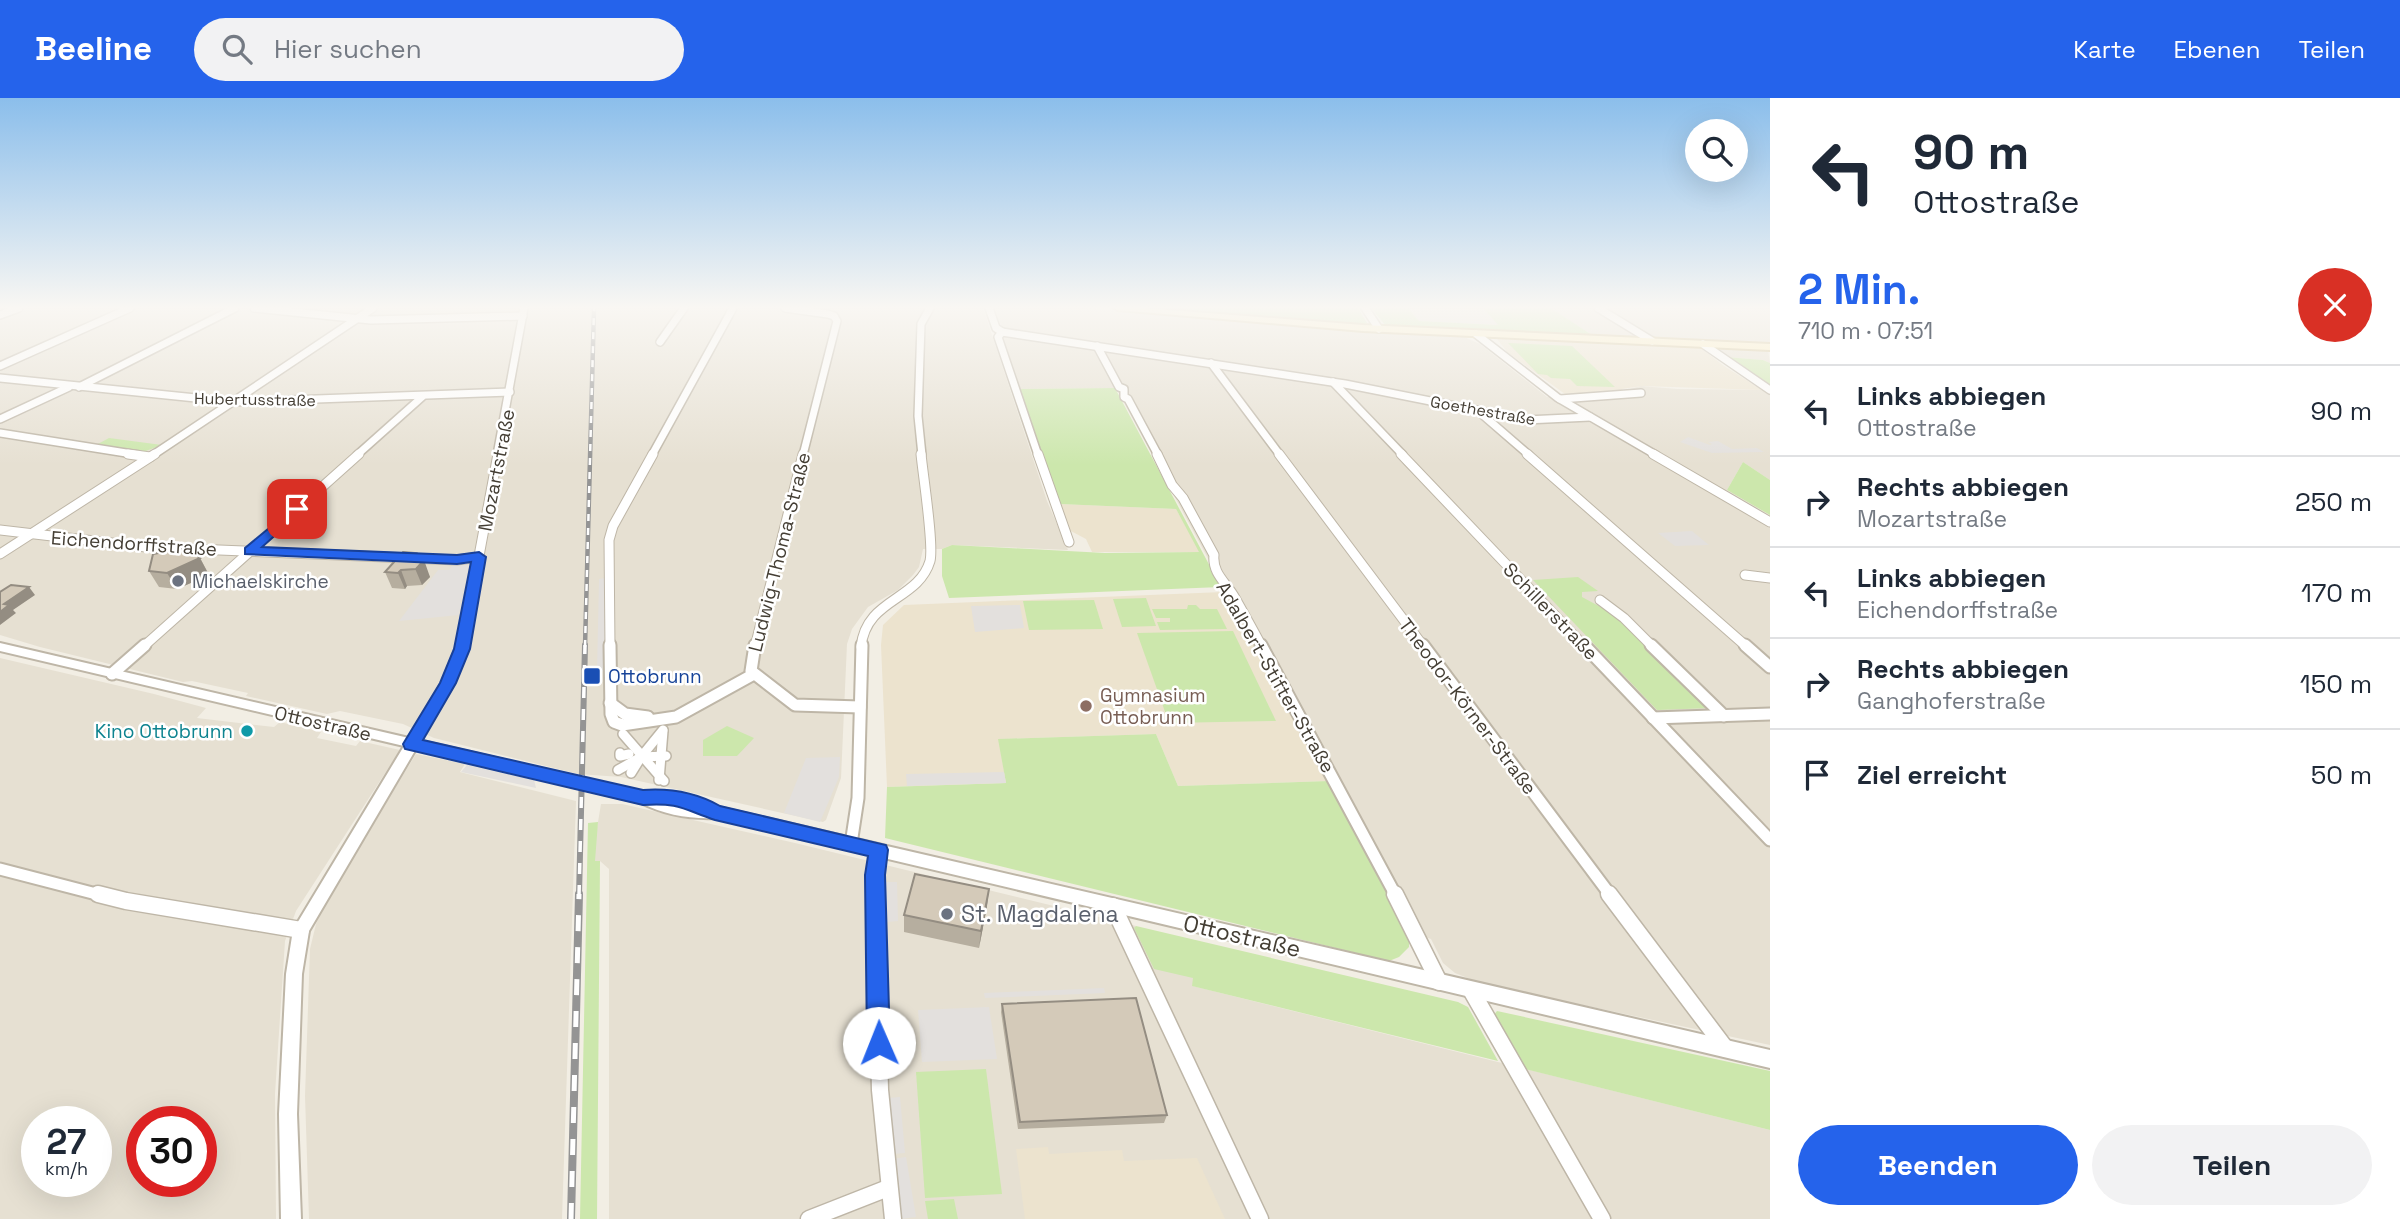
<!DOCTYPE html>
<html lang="de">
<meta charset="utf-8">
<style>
body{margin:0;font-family:"Space Grotesk",sans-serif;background:#f2f2f3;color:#1f2937;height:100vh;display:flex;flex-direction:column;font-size:26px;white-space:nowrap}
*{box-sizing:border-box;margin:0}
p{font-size:23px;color:#747a83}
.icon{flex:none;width:38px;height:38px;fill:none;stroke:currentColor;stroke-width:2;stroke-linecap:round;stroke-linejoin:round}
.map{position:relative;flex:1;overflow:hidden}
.details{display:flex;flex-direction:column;background:#fff;width:630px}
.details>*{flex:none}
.top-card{background:#fff;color:#1f2937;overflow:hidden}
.buttons{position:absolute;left:1685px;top:21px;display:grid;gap:14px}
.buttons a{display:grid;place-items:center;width:63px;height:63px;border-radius:50%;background:#fff;box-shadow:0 7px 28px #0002;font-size:35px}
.speed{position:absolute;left:21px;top:1008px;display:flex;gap:14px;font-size:35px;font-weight:700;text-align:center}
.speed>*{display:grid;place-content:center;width:91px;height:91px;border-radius:50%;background:#fff;box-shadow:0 7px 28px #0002;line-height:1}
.speed small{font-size:18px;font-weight:400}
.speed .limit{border:10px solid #d22;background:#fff;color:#111}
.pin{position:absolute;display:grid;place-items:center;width:60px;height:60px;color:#fff;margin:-30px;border-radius:14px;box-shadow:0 4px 10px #0006}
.me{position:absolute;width:77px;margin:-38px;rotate:359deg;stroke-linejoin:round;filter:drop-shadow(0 0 5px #0008)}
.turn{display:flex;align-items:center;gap:24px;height:147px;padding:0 28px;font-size:32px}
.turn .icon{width:91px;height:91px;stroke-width:2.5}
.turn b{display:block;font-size:49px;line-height:60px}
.round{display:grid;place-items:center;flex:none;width:74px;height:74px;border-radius:37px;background:#f2f2f3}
.overview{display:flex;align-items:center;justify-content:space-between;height:119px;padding:0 28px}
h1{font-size:42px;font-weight:800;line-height:52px;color:#2563eb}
.button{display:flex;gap:14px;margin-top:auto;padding:14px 28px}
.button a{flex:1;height:80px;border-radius:42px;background:#2563eb;color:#fff;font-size:28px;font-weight:800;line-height:80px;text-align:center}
.button a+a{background:#f2f2f3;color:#1f2937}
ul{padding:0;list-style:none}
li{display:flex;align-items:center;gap:21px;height:91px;padding:0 28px;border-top:2px solid #e0e1e3}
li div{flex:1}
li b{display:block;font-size:26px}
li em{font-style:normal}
header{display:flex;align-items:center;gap:42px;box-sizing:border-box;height:98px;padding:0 35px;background:#2563eb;color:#fff}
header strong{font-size:33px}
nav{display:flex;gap:38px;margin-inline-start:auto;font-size:24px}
.search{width:490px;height:63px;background:#f2f2f3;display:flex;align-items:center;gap:18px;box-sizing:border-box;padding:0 24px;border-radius:38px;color:#747a83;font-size:26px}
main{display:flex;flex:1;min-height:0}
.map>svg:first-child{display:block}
.residential{fill:#e6e0d2;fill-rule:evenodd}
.industrial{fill:#e4dfd9}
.education{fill:#ece3ce}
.green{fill:#cce7ac}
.parking{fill:#e3e0dd}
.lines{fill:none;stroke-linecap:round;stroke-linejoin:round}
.pedestrian-casing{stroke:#beb6a7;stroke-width:12}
.minor-far3-casing{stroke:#beb6a7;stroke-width:10}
.minor-far2-casing{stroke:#beb6a7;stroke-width:11}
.minor-far1-casing{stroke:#beb6a7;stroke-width:15}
.minor-casing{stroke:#beb6a7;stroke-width:19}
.tertiary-casing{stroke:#beb6a7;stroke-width:4}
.secondary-casing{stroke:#d3c293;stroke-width:4}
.pedestrian{stroke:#fff;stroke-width:9}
.minor-far3{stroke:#fff;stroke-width:7}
.minor-far2{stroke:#fff;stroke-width:9}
.minor-far1{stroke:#fff;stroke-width:11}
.minor{stroke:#fff;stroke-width:16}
.tertiary{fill:#fff;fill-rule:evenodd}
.secondary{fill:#fff1c1;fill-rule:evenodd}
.rail-far2-casing{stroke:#949494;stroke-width:4.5}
.rail-far1-casing{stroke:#949494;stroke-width:6}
.rail-casing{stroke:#949494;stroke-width:8}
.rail-far2{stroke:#fff;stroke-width:2.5;stroke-dasharray:7;stroke-linecap:butt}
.rail-far1{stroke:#fff;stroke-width:3.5;stroke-dasharray:11;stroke-linecap:butt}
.rail{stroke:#fff;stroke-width:5;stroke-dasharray:16;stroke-linecap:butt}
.wall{fill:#b6ae9f}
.shaded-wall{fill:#948d82}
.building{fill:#d4cab9;stroke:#948d82;stroke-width:2}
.route{fill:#2563eb;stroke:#184099;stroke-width:2}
.worship-dot{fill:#6b7280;stroke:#fff;stroke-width:2.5}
.transit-dot{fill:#1a4fb4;stroke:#fff;stroke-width:2.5}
.education-dot{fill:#8d6e63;stroke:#fff;stroke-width:2.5}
.culture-dot{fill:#0f9aa8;stroke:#fff;stroke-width:2.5}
.labels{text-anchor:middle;stroke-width:5;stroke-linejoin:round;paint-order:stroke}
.far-street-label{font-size:16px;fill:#443e34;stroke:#fff}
.street-label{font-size:19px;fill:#443e34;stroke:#fff}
.worship-label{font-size:19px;fill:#5b616d;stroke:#fff;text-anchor:start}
.transit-label{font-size:19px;fill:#164399;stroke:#fff;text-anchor:start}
.education-label{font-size:19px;fill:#785e54;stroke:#fff;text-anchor:start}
.culture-label{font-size:19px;fill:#0d838f;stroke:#fff;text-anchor:end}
.near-worship-label{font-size:23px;fill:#5b616d;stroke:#fff;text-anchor:start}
.near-street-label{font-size:23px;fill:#443e34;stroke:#fff}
</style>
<header>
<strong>Beeline</strong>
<div class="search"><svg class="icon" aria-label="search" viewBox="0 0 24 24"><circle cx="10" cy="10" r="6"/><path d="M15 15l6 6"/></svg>Hier suchen</div>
<nav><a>Karte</a><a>Ebenen</a><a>Teilen</a></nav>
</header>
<main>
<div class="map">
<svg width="1770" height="1121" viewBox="0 0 1770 1121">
<rect width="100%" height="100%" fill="#f2eee4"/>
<!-- residential -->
<g class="residential">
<polygon points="0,210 983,210 1047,403 1068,452 952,447 942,451 923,451 919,469 913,477 898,492 868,509 852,531 847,546 841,680 826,722 823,724 621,679 578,676 434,640 403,626 340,613 327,616 246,598 248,595 192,583 183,584 40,549 0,537"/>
<polygon points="993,210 1085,210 1325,231 1464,239 1480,246 1547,299 1622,293 1641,288 1677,291 1770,292 1770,382 1743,364 1727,392 1770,417 1770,947 1480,885 1455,875 1443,865 1431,841 1409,833 1116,290 1017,291 1001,238 1003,231"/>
<polygon points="1551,210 1770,210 1770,246 1595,239"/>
<polygon points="1726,250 1768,252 1770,265 1763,262 1726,259 1718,252"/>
<path d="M0 560 154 596 206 610 197 620 274 629 280 624 321 634 317 640 356 648 360 643 400 652 296 813 285 843 275 996 276 1121H0ZM37 1024H96V1083H37ZM142 1024H201V1083H142Z"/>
<polygon points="416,656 465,666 460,674 576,703 562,1121 309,1121 305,998 310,851 316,826 330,795"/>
<polygon points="601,706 622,706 795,745 1136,828 1134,831 1193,880 1193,888 1770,1032 1770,1121 609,1121 609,771 600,763 595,764 595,742"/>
</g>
<!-- industrial -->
<polygon class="industrial" points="1408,210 1483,210 1499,227 1419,223"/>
<!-- education -->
<g class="education">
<polygon points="1497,241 1690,248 1702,251 1724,268 1762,292 1642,288 1622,291 1623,293 1565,296 1508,255"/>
<polygon points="1060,406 1176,411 1200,454 1092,454 1086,441 1069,432"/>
<polygon points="1223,494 1229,496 1329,683 1178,688 1156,636 999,641 1006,685 887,689 881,547 883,527 904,507"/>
<polygon points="1048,1049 1049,1056 1122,1052 1124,1063 1197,1060 1225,1121 1025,1121 1016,1051"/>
</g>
<!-- green -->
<g class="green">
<polygon points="1153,210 1358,210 1367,225 1363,227"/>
<polygon points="1371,210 1408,210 1419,223 1498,227 1483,210 1551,210 1595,239 1386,228"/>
<polygon points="1508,245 1572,248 1615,289 1577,288 1570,281 1551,280 1547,277 1538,276"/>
<polygon points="1726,259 1763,262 1770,265 1770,289"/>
<polygon points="1115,290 1221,489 949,500 942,478 942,451 952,447 1105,455 1199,454 1176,411 1060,406 1017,291"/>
<polygon points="109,340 162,347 143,354 96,347"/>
<polygon points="1743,364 1770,382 1770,417 1727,392"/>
<polygon points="1578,479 1598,493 1582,494 1582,499 1621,520 1711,610 1657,612 1533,482"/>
<polygon points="1146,500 1156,528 1122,529 1113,501"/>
<polygon points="1094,502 1103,531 1029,532 1023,503"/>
<polygon points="1188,507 1196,507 1200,511 1217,511 1227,531 1160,532 1157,524 1170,524 1170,520 1156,520 1152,511 1187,511"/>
<polygon points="1233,533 1276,623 1169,625 1137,535"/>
<polygon points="727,628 754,640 737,658 703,658 703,642"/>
<polygon points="1156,636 1178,688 1329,683 1409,833 1409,849 1399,859 1389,863 885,740 887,689 1006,685 998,641"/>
<polygon points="598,724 595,763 600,763 597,1121 580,1121 588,725"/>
<polygon points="1136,828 1458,904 1468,909 1498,963 1192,888 1193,880 1154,871 1134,830"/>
<polygon points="1497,913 1770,973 1770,1032 1525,971 1493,918"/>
<polygon points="986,971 1002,1096 925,1100 916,974"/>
<polygon points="954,1101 958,1121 928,1121 925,1103"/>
</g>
<!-- parking -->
<g class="parking">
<polygon points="1688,339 1710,347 1712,346 1708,344 1718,343 1732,351 1757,350 1764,354 1712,355 1680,344"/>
<polygon points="1692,433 1709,447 1675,448 1658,435"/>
<polygon points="453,466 469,466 459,517 399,523 438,472 449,472"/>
<polygon points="606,480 605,573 597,574 599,481"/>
<polygon points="1020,507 1024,530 975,534 971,508"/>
<polygon points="840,659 839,679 820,724 784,715 806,660"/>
<polygon points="467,667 534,682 536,690 461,674"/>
<polygon points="1004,674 1006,685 907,688 906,676"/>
<polygon points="885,784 897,784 898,823 887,824"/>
<polygon points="1104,890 1105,895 985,900 984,895"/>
<polygon points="989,909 997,961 922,964 918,912"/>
<polygon points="900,999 905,1055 892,1056 888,1000"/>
<polygon points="906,1059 916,1119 901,1121 892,1061"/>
</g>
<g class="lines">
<!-- pedestrian casing -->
<g class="pedestrian-casing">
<g id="pedestrian">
<polyline points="623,636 664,683"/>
<polyline points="620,655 620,658 629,656"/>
<polyline points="618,672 641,659 663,632"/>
<polyline points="631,675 641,659 666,658"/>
<polyline points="659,682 663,633"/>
</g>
</g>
<!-- minor-far3 casing -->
<g class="minor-far3-casing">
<g id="minor-far3">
<polyline points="254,210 371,222 523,218"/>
<polyline points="785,210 828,216 834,218 837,223 803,357"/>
<polyline points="989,210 996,230 1002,234"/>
<polyline points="1365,210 1379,231"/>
<polyline points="1598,210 1652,243"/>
<polyline points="0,217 19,210"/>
<polyline points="1002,234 1345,286 1526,322 1590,319"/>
<polyline points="1002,234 998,239 1038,357"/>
<polyline points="1476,236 1558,300 1656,357"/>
<polyline points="660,244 684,210"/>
<polyline points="1703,246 1770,292"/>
<polyline points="1097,248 1119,289 1124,291 1124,299 1128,301 1158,357"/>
<polyline points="1211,265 1280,357"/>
<polyline points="0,268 130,210"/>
<polyline points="0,280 235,304 510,294"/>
<polyline points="1333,284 1403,357"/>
<polyline points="79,289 235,210"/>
<polyline points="1560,301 1641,295"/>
<polyline points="1477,312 1529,357"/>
<polyline points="0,321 69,289"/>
<polyline points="0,335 139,357"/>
<polyline points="153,357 373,210"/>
<polyline points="357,357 422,299"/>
<polyline points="497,357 524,210"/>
<polyline points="652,357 733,210"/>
<polyline points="922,357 918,318 921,226 930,210"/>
</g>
</g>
<!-- minor-far2 casing -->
<g class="minor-far2-casing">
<g id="minor-far2">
<polyline points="128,356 150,359"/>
<polyline points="1038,356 1069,444"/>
<path d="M1157 356 1172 387 1183 400 1214 457C1212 476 1227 485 1235 500 1244 516 1253 532 1262 549"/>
<polyline points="1279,356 1424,549"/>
<polyline points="1401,356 1585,549"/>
<polyline points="1527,356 1747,549"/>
<polyline points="1653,356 1770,424"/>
<polyline points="0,432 146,449 457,462 479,459"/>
<polyline points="0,456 155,356"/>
<polyline points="1745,477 1770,480"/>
<polyline points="1600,502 1624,520 1653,549"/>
<polyline points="143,549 359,356"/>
<polyline points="462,549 498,356"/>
<polyline points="610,549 609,442 613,428 653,356"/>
<polyline points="755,549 803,356"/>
<path d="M861 549C866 500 918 503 930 463 934 447 923 377 921 356"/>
</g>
</g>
<!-- minor-far1 casing -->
<g class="minor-far1-casing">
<g id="minor-far1">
<polyline points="610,547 611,616 614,624 622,627 676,619 754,576"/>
<polyline points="755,547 751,573 795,607 860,609"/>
<polyline points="1261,547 1396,798"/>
<polyline points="1423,547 1611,798"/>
<polyline points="1584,547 1770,742"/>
<polyline points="1651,547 1724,618"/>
<polyline points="1745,547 1770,569"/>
<polyline points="112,576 145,547"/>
<polyline points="610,605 625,616 648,619"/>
<polyline points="1653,620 1770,616"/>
<polyline points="412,646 448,585 463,547"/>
<polyline points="851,746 858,700 862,547"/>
<polyline points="0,771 104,798"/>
<polyline points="875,798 879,753"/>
</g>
</g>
<!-- minor casing -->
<g class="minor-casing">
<g id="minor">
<polyline points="98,796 126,803 301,832"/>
<polyline points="875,796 880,992 893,1121"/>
<polyline points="1395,796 1439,884"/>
<polyline points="1609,796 1726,951"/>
<polyline points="1113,808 1260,1121"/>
<polyline points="1471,892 1602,1121"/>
<polyline points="809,1121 888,1090"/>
</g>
</g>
<!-- tertiary casing -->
<g class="tertiary-casing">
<path id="tertiary" d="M0 545 646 695 682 696 718 709 1770 952V970L715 720C689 721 665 717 641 705L416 651 309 833 302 876 297 1016 301 1121H281L279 1016 286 876 293 832 404 648 0 553Z"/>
</g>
<!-- secondary casing -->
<g class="secondary-casing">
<polygon id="secondary" points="1114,210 1143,210 1363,227 1770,246 1770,252 1363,233 1118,212"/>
</g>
<!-- pedestrian -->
<use href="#pedestrian" class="pedestrian"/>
<!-- minor-far3 -->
<use href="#minor-far3" class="minor-far3"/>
<!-- minor-far2 -->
<use href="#minor-far2" class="minor-far2"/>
<!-- minor-far1 -->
<use href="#minor-far1" class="minor-far1"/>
<!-- minor -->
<use href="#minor" class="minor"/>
<!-- tertiary -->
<use href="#tertiary" class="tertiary"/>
<!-- secondary -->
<use href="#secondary" class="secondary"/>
<!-- rail-far2 casing -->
<g class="rail-far2-casing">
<polyline id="rail-far2" points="585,549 594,210"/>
</g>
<!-- rail-far1 casing -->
<g class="rail-far1-casing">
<polyline id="rail-far1" points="579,798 585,547"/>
</g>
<!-- rail casing -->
<g class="rail-casing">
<polyline id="rail" points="571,1121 579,796"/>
</g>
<!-- rail-far2 -->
<use href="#rail-far2" class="rail-far2"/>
<!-- rail-far1 -->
<use href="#rail-far1" class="rail-far1"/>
<!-- rail -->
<use href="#rail" class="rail"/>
</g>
<!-- wall -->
<g class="wall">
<polygon points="200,460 209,477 177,491 159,489 149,473"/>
<polygon points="419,462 430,479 422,487 407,488 405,491 392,490 385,474"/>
<polygon points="987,808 979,850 904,834 904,817"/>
<polygon points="1002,906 1167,1017 1164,1025 1018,1031 1001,914"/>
</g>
<!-- shaded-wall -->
<g class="shaded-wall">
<polygon points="416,455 421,465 424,462 430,479 422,487 411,461"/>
<polygon points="200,460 209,477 177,491 167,475"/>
<polygon points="401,472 407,488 405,491 398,475"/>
<polygon points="29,489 35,497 13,512 16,515 0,527 0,514 4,506"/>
<polygon points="989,791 987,808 979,850 981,833"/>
</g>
<!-- building -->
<g class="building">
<polygon points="186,450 200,460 167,475 149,473 153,456"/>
<polygon points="403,454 416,455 411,461 424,462 416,471 401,472 398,475 385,474"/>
<polygon points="11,487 29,489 4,506 9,507 0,514 0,494"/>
<polygon points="915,776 989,791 981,833 904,817"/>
<polygon points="1136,900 1167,1017 1020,1024 1002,906"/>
</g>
<!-- sky -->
<linearGradient id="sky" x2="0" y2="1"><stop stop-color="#8bbeeb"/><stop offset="0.57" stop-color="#f9f7f3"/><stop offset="1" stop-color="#f9f7f3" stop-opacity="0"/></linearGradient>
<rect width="1770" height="367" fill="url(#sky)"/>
<!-- route -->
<path class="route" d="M297 407 303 411 301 414 262 449 457 457 479 454 486 459 470 551 456 585 423 642 643 692C670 690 697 695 720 708L886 747 888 752 885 777 890 945 887 953 879 956 870 953 867 945 865 777 868 758 715 722C685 712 678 704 643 707L405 651 403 646 440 585 454 551 471 464 457 466 245 456V450Z"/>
<!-- markers -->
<g class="worship-dot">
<circle cx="178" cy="483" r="7"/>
<circle cx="947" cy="816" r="7"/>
</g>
<rect class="transit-dot" x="583" y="569" width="18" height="18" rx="3.5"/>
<circle class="education-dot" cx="1086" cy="608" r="7"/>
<circle class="culture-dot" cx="247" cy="633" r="7"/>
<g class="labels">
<!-- far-street labels -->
<g class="far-street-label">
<text transform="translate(255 301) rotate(1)" y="6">Hubertusstraße</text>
<text transform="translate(1483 312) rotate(10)" y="6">Goethestraße</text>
</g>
<!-- street labels -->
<g class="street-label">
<text transform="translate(496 372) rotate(-79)" y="7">Mozartstraße</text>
<text transform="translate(134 445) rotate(4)" y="7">Eichendorffstraße</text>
<text transform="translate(779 454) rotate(-76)" y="7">Ludwig-Thoma-Straße</text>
<text transform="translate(1551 513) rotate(46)" y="7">Schillerstraße</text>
<text transform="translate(1276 579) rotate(60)" y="7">Adalbert-Stifter-Straße</text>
<text transform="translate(1468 608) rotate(53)" y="7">Theodor-Körner-Straße</text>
<text transform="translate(323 625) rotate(13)" y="7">Ottostraße</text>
</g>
<!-- worship labels -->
<g class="worship-label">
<text x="192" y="490">Michaelskirche</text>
</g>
<!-- transit labels -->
<g class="transit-label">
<text x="608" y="585">Ottobrunn</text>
</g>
<!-- education labels -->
<g class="education-label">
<text x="1100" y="604">Gymnasium<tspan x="1100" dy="22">Ottobrunn</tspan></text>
</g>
<!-- culture labels -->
<g class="culture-label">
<text x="233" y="640">Kino Ottobrunn</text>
</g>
<!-- near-worship labels -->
<g class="near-worship-label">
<text x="961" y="824">St. Magdalena</text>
</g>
<!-- near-street labels -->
<g class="near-street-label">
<text transform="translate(1242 838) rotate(13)" y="8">Ottostraße</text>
</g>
</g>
</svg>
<div class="buttons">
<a><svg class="icon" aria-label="search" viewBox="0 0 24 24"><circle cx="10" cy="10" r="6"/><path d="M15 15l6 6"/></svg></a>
</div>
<div class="speed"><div>27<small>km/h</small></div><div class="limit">30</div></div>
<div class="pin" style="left:297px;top:411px;background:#d93025"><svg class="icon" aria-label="arrive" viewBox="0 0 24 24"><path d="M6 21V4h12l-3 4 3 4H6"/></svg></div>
<svg class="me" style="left:879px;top:945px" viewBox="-20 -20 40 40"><circle r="19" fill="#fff"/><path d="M0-13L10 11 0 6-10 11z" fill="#2563eb"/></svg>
</div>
<section class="details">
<div class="top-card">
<div class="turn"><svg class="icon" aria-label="left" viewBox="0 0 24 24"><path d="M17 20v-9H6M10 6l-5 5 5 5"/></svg><div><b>90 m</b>Ottostraße</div></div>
</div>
<div class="overview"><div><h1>2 Min.</h1><p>710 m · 07:51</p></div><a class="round" style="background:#d93025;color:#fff"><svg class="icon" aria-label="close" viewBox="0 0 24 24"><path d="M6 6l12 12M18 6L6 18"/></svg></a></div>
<ul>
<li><svg class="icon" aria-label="left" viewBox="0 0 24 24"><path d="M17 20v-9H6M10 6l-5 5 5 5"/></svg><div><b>Links abbiegen</b><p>Ottostraße</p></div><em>90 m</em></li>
<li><svg class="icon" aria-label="right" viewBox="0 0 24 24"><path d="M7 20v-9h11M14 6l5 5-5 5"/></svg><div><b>Rechts abbiegen</b><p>Mozartstraße</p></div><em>250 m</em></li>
<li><svg class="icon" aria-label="left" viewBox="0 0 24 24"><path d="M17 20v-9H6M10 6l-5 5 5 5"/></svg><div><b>Links abbiegen</b><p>Eichendorffstraße</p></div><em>170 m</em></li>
<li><svg class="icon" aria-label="right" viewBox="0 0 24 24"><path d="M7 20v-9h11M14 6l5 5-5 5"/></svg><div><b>Rechts abbiegen</b><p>Ganghoferstraße</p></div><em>150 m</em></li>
<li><svg class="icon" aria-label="arrive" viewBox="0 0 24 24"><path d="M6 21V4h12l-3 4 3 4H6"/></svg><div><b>Ziel erreicht</b></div><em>50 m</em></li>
</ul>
<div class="button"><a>Beenden</a><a>Teilen</a></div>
</section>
</main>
